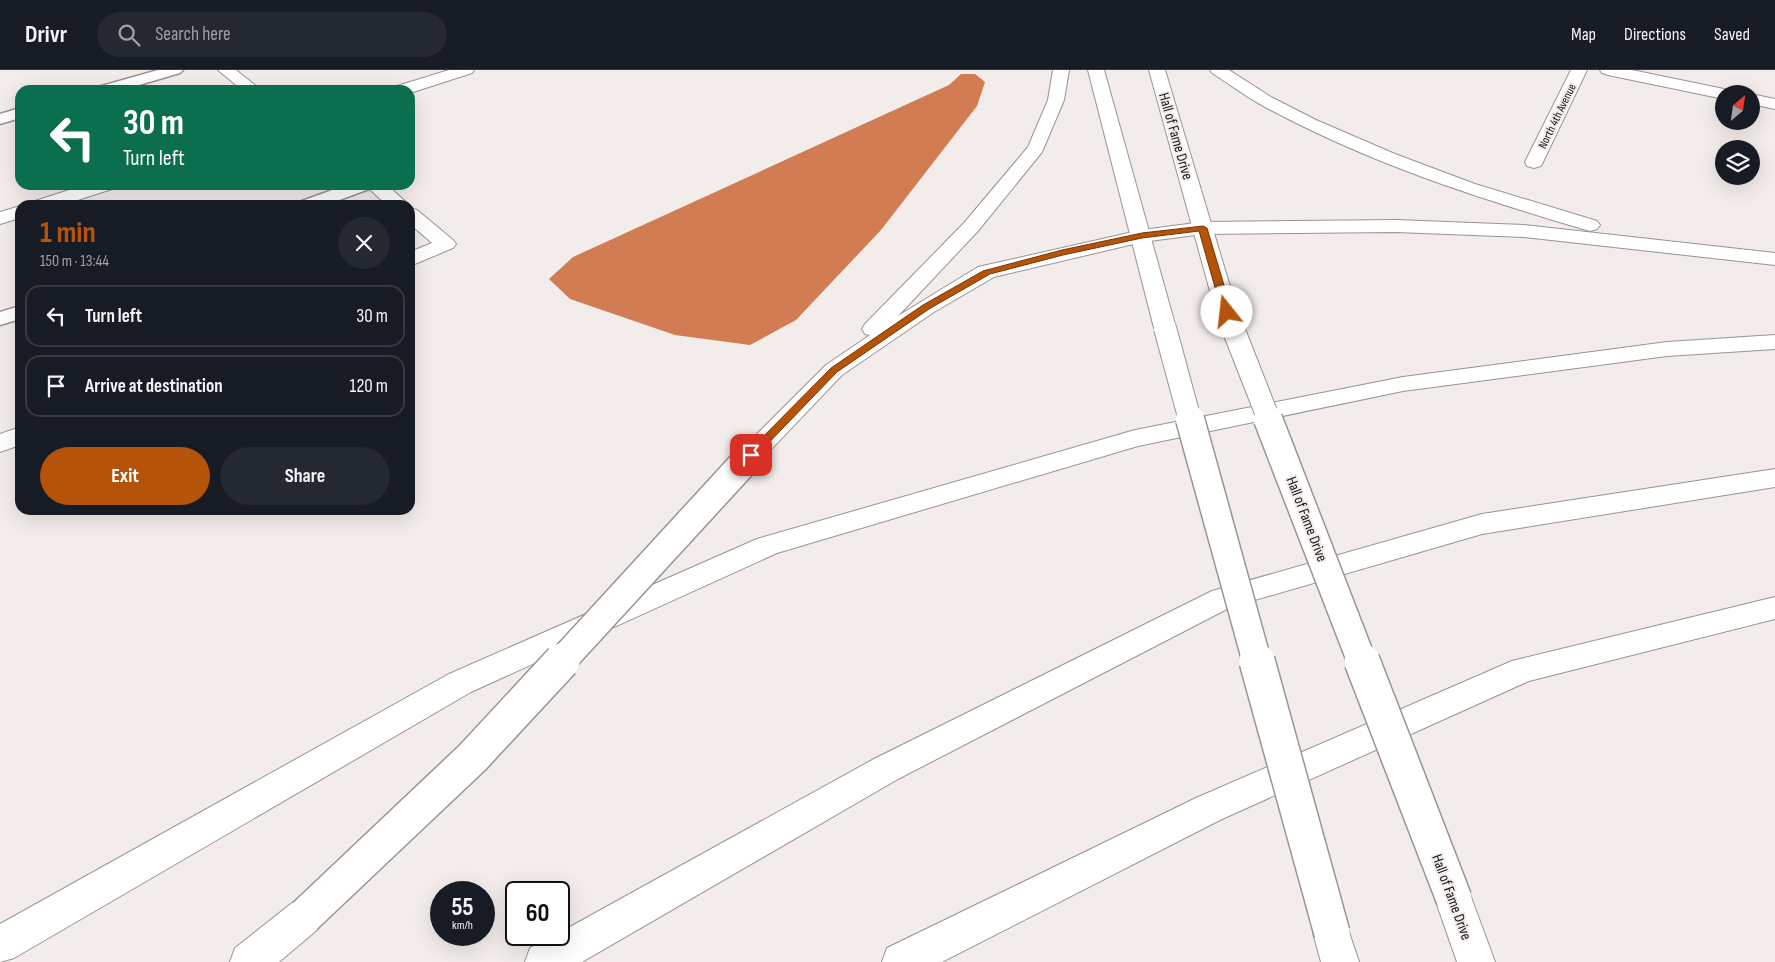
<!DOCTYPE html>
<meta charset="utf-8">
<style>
body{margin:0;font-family:"Sofia Sans Condensed",sans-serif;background:#242831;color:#f1f3f6;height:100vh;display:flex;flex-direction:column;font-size:19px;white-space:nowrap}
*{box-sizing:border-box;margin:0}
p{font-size:16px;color:#9ea1a6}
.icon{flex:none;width:28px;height:28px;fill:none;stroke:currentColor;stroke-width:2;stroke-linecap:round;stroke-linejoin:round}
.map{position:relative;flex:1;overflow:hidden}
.panel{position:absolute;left:15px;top:130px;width:400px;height:315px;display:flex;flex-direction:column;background:#171b24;border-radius:15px;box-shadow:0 5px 20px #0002}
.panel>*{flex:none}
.guide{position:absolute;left:15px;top:15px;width:400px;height:105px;border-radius:15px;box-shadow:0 5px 20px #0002;background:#0b6e4f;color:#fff;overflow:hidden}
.needle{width:32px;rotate:29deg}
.fabs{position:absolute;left:1715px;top:15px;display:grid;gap:10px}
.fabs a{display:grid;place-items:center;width:45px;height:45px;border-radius:50%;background:#171b24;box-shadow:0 5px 20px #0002;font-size:25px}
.speed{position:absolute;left:430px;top:811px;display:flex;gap:10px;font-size:25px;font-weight:700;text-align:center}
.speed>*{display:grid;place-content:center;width:65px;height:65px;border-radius:50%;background:#171b24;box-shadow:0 5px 20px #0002;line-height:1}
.speed small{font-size:12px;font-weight:400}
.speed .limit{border:2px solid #111;border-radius:8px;background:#fff;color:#111}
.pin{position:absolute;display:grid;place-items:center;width:42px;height:42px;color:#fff;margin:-21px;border-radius:10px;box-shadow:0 2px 8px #0006}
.me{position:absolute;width:55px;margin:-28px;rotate:344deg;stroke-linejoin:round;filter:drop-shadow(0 0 4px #0008)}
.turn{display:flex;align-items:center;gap:18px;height:105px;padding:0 25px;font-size:22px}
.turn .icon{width:65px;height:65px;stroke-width:2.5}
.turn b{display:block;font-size:35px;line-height:42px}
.round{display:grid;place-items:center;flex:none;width:52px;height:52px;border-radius:26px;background:#242831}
.summary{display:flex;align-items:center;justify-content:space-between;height:85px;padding:0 25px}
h1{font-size:30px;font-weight:700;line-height:38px;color:#b45309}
.cta{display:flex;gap:10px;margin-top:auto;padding:10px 25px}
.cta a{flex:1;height:58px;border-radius:30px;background:#b45309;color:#fff;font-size:20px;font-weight:700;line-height:58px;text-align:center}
.cta a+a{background:#242831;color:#f1f3f6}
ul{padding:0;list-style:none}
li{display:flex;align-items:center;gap:15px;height:62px;margin:0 10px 8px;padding:0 15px;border:2px solid #363941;border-radius:15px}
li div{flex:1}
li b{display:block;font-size:19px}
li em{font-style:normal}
header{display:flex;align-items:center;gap:30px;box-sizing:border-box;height:70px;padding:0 25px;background:#171b24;border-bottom:1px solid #363941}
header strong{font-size:24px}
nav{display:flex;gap:28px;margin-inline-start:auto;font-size:18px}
.search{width:350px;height:45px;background:#242831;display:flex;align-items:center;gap:12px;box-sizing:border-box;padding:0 18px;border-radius:28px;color:#9ea1a6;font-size:19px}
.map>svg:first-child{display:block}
.water{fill:#d17c52}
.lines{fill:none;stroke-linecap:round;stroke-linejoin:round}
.service-casing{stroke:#999491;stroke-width:3}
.minor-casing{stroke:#999491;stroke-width:2}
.primary-casing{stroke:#999491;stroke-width:2}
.motorway-casing{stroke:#999491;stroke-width:2}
.service{fill:#fff;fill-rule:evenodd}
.minor{fill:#fff;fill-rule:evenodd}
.primary{fill:#fff;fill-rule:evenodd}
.motorway{fill:#fff;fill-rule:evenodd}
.primary-bridge-far2-casing{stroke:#999491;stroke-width:24;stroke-linecap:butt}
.primary-bridge-far1-casing{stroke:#999491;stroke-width:31;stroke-linecap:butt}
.primary-bridge-casing{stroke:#999491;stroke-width:38;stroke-linecap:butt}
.motorway-bridge-far1-casing{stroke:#999491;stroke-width:31;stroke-linecap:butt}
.motorway-bridge-casing{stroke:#999491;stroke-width:38;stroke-linecap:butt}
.primary-bridge-far2{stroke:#fff;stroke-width:22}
.primary-bridge-far1{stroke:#fff;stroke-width:28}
.primary-bridge{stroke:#fff;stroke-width:35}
.motorway-bridge-far1{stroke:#fff;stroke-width:28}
.motorway-bridge{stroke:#fff;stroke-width:35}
.route{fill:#b45309;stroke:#753606}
.labels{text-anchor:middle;stroke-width:4;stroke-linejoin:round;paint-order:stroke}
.far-street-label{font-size:12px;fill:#171515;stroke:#f2ecea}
.street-label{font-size:15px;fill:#171515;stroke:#f2ecea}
</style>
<header>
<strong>Drivr</strong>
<div class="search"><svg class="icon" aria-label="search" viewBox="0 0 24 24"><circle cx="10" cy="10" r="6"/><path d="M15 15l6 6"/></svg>Search here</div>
<nav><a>Map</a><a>Directions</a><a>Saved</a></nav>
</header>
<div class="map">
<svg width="1775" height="892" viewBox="0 0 1775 892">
<rect width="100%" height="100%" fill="#f2ecea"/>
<!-- water -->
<polygon class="water" points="961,4 975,4 985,12 977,36 881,160 796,250 750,275 675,265 570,229 549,209 573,187 949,15"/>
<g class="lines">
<!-- service casing -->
<g class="service-casing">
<g id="service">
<polygon points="158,0 183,0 180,3 122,20 96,20 98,17"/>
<polygon points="20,38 20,48 0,54 0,44"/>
<polygon points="346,115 372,115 369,119 326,135 300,135 302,131"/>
<polygon points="20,236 20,249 0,255 0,242"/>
</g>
</g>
<!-- minor casing -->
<g class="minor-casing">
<g id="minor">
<polygon points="218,0 236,0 261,20 242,20"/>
<polygon points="449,0 474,0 472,3 410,23 410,20 395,20 397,16"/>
<polygon points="1571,0 1587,0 1543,92 1541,96 1534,98 1527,96 1525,92"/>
<polygon points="1600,0 1632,0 1724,19 1730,20 1732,24 1724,24 1724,29 1608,5 1602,3"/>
<polygon points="1751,24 1775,29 1775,39 1751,34"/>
<polygon points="85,115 115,115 112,119 62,135 32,135 35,131"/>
<polygon points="365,115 387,115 409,135 387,135"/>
<polygon points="20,136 20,148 0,154 0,142"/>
<polygon points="410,138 417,140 453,170 456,174 453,178 410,196 410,182 432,173 410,154"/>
<polygon points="20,357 20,375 0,382 0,364"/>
</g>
</g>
<!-- primary casing -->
<g class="primary-casing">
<g id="primary">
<polygon points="1088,0 1104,0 1176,258 1173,263 1165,265 1157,263 1154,258"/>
<polygon points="1149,0 1165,0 1238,243 1235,248 1227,250 1219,248 1216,243"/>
<polygon points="1454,811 1467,816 1495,892 1457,892 1435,829 1441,816"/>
<polygon points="1332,844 1345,850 1359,892 1321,892 1313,863 1319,850"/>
</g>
</g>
<!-- motorway casing -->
<g class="motorway-casing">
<g id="motorway">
<polygon points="1053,0 1069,0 1064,30 1042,82 978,161 898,246 978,197 1142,160 1203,152 1396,150 1524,155 1775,183 1775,195 1524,167 1396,162 1203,164 1142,172 994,207 934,242 842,305 760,391 751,394 742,391 738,385 742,379 826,295 870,265 865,264 862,259 865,254 964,153 1028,77 1048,30"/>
<path d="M1210 0H1229L1271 27 1316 50 1395 84 1475 114 1597 151 1600 155 1597 159 1590 161 1583 159C1474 127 1367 92 1267 38 1248 28 1231 15 1212 3Z"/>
<polygon points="1775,265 1775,279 1667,286 1403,321 1138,376 777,483 471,622 14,888 0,892 0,854 449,604 757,469 1135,360 1403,307 1667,272"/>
<polygon points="1775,399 1775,417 1482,464 1231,537 898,709 582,892 525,892 530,878 554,865 559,865 559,863 874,689 1212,521 1482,444"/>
<polygon points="1775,527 1775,549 1529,611 1220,750 942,892 882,892 887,878 1196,728 1512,591"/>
<polygon points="305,828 318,833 324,846 318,859 279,892 230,892 235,878 292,833"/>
</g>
</g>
<!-- service -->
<use href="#service" class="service"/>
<!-- minor -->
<use href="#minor" class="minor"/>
<!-- primary -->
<use href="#primary" class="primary"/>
<!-- motorway -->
<use href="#motorway" class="motorway"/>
<!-- primary-bridge-far2 casing -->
<g class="primary-bridge-far2-casing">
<g id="primary-bridge-far2">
<polyline points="1227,243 1269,350"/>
<polyline points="1165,258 1190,350"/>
</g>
</g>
<!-- primary-bridge-far1 casing -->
<g class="primary-bridge-far1-casing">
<g id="primary-bridge-far1">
<polyline points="1190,349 1257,592"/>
<polyline points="1268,349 1362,592"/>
</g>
</g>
<!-- primary-bridge casing -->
<g class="primary-bridge-casing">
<g id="primary-bridge">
<polyline points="1257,591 1332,863"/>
<polyline points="1362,591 1454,829"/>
</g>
</g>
<!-- motorway-bridge-far1 casing -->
<g class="motorway-bridge-far1-casing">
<polyline id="motorway-bridge-far1" points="561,592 751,385"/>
</g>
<!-- motorway-bridge casing -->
<g class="motorway-bridge-casing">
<polyline id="motorway-bridge" points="305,846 473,687 562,591"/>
</g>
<!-- primary-bridge-far2 -->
<use href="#primary-bridge-far2" class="primary-bridge-far2"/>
<!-- primary-bridge-far1 -->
<use href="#primary-bridge-far1" class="primary-bridge-far1"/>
<!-- primary-bridge -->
<use href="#primary-bridge" class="primary-bridge"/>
<!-- motorway-bridge-far1 -->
<use href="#motorway-bridge-far1" class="motorway-bridge-far1"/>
<!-- motorway-bridge -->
<use href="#motorway-bridge" class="motorway-bridge"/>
</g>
<!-- route -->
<polygon class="route" points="1203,156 1207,158 1232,242 1230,244 1227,245 1222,242 1199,161 1142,168 1063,185 990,204 929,239 837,302 755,387 747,387 745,385 831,298 923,235 983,201 1062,180 1142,163"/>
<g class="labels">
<!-- far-street labels -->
<g class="far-street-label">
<text transform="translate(1557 46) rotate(-64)" y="4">North 4th Avenue</text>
</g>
<!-- street labels -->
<g class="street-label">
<text transform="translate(1176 66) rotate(74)" y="5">Hall of Fame Drive</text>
<text transform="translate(1307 449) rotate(69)" y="5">Hall of Fame Drive</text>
<text transform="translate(1452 827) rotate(70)" y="5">Hall of Fame Drive</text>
</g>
</g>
</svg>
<div class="fabs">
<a><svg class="needle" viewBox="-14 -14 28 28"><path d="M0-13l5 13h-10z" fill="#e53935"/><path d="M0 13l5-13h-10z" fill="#9ea1a6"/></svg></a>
<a><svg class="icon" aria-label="layers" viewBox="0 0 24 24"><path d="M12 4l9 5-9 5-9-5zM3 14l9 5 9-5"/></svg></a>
</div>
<div class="speed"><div>55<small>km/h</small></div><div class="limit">60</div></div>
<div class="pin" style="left:751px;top:385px;background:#d93025"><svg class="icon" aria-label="arrive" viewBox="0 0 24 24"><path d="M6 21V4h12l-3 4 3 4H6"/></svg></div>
<svg class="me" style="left:1227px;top:242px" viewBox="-20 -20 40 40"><circle r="19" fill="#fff"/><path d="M0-13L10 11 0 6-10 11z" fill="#b45309"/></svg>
<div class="guide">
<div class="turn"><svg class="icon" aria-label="left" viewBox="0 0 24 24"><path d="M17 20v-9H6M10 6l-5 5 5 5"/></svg><div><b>30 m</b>Turn left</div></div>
</div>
<section class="panel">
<div class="summary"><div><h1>1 min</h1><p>150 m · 13:44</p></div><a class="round"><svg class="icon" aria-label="close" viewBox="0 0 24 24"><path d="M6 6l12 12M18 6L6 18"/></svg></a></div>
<ul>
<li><svg class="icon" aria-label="left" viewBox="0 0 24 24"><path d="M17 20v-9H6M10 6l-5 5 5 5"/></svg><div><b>Turn left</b></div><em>30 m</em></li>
<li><svg class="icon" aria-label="arrive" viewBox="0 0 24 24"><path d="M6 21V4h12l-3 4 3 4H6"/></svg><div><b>Arrive at destination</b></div><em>120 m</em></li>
</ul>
<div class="cta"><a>Exit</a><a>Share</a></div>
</section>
</div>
